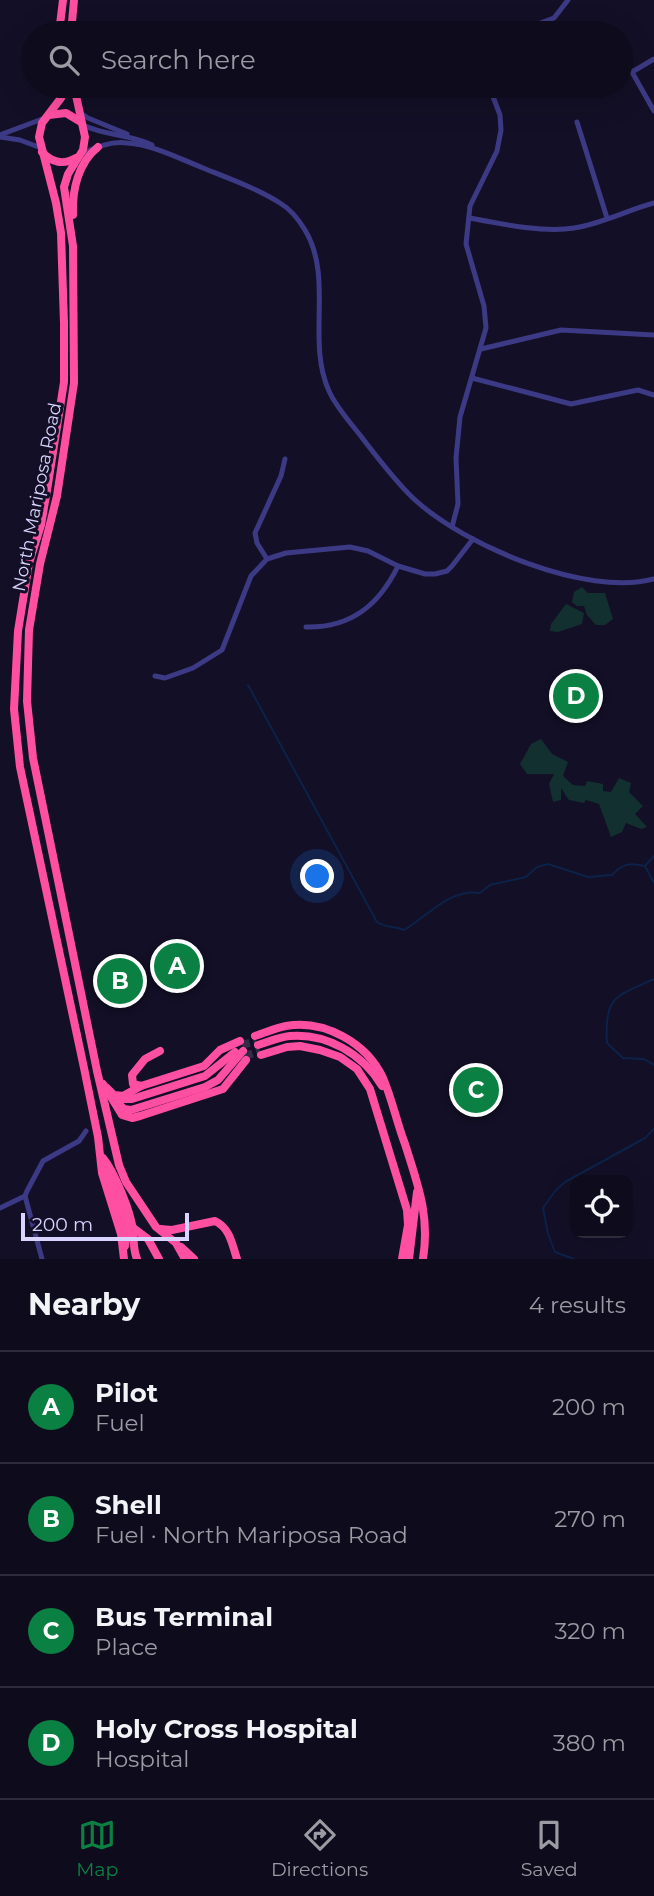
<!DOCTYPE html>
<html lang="en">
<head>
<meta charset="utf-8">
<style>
	body { margin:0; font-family:Montserrat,sans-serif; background:#171425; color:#f1f3f6 }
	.controls { position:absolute; right:21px; bottom:21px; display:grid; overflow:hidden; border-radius:14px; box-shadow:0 7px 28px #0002 }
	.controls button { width:63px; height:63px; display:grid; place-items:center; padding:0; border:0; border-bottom:2px solid #2e2b3b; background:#0e0b1c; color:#f1f3f6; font:35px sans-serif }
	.scale { position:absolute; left:21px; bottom:18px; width:168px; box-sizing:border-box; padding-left:7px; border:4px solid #d9d4ff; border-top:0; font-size:19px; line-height:24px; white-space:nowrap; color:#d9d4ff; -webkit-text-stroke:5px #130f26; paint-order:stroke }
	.you { position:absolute; left:318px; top:877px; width:24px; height:24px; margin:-18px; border:5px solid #fff; border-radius:50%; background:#1a73e8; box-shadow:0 0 0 10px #1a73e833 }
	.badge { display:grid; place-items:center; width:46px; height:46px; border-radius:50%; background:#0b8043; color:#fff; font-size:23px; font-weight:700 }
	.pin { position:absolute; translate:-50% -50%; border:4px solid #fff; box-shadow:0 2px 7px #0006 }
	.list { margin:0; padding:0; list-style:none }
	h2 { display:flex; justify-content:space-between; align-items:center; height:91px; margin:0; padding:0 28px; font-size:30px }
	h2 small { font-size:23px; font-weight:400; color:#9b9ba3 }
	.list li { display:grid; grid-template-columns:46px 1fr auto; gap:21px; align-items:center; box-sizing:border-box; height:112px; padding:0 28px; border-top:2px solid #2e2b3b }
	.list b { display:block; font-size:26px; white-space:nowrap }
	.list p { margin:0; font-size:23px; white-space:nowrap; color:#9b9ba3 }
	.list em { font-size:23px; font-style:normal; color:#9b9ba3 }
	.icon { flex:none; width:38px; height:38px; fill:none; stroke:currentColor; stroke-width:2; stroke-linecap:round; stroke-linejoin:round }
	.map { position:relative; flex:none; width:654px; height:1259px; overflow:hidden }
	.search { position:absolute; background:#0e0b1c; box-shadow:0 7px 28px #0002; left:21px; right:21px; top:21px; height:77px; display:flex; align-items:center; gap:18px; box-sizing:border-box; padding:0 24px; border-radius:38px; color:#9b9ba3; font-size:26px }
	.sheet { height:539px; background:#0e0b1c }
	nav { display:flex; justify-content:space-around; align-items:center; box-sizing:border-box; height:98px; border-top:2px solid #2e2b3b; background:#0e0b1c; font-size:19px; color:#9b9ba3 }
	nav a { display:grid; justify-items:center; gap:4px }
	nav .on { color:#0b8043 }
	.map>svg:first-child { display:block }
	.green { fill:#12302f }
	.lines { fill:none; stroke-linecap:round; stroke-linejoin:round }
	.stream { stroke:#0c2248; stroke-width:2 }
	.highway-tunnel { stroke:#312d47; stroke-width:8; stroke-dasharray:8 4; stroke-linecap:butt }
	.minor { stroke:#3d3a85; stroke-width:5 }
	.highway { stroke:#ff4fa3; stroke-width:8 }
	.labels { text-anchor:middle; stroke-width:6; stroke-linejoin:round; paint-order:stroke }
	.street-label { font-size:18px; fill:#d9d4ff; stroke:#130f26 }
</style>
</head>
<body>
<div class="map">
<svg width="654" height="1259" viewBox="0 0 654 1259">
	<rect width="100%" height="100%" fill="#130f26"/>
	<g class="green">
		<path d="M582 587 588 593H605L613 619 605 625H596L587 615 584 606H577L572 602 574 592Z"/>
		<path d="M566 604 584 613 582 624 558 632 550 631 551 624Z"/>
		<path d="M541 739 552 754 568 762 563 776 573 785 585 786 587 781 603 784V791L611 792 619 778 631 783 629 792 643 806 635 814 647 827 641 829 626 823 622 832 611 837 599 804 586 800 584 803 569 800 561 788V800L553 802 549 784 554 774H527L520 764 531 744Z"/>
	</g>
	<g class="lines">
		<g class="stream">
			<path d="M248 685 377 922C386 928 394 926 404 930 428 916 450 888 480 893L490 885 526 877 537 867 548 864 588 877 612 875C622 864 630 862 645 866"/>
			<path d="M654 856 645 866 654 883"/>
			<path d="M654 979C616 997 604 995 607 1043L623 1058 644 1059 654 1065"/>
			<path d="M574 1259 555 1252 548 1234 543 1208 555 1191 565 1182 645 1138 654 1129"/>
		</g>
		<g class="highway-tunnel">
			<path d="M242 1045 256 1041"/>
			<path d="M245 1056 260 1051"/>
		</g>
		<g class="minor">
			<path d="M513 33 554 18 568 0"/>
			<path d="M621 63 632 72 654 111"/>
			<path d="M632 72 654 59"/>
			<path d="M79 112 88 118 127 134"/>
			<path d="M577 122 607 218"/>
			<path d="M83 125C105 136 130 134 152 145"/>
			<path d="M0 135 45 118"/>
			<path d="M0 137 20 140 41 148"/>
			<path d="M81 154C97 147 111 141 127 143 154 145 178 158 203 168 228 178 256 188 280 203 290 209 299 220 305 230 334 278 306 341 329 391 336 407 349 421 360 435 377 457 394 480 414 499 465 546 586 597 654 579"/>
			<path d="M470 218C501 224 544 233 574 228 601 224 628 210 654 203"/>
			<path d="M481 349 561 330 654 335"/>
			<path d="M472 378 571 404 638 390 654 395"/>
			<path d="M452 527 458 504 456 458 460 417 486 328 484 306 466 244 470 206 497 151 501 130 500 115 489 86"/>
			<path d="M267 559 257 543 255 533 281 476 285 459"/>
			<path d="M306 627C351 628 379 605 398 566"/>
			<path d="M155 676 165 678 193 668 222 650 251 576 267 559 286 553 350 547 368 551 398 566 425 574H435L447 571 452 566 473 539"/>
			<path d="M0 1208 25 1196"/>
			<path d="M42 1259 25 1196 27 1191 43 1161 79 1141 86 1131"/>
		</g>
		<g class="highway">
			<path d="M59 33 63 0"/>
			<path d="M71 33 74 0"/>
			<path d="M64 86 61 98 42 123 39 137 56 203 61 233 64 323V382L48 484 41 525 29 563 18 631 14 709 20 767 84 1068 98 1137 102 1173 121 1234 124 1259"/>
			<path d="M74 86 85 137 83 150 68 174 64 187 73 246 74 383 57 496 40 564 29 630 27 701 33 758 97 1071 119 1165 126 1182 156 1227 176 1243 185 1259"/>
			<path d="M49 115 66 113 81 122"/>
			<path d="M42 152C52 163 64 165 76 158"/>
			<path d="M73 215C72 190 78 163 98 147"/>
			<path d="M255 1036C265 1033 275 1028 286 1026 324 1019 367 1043 383 1078 392 1099 397 1123 405 1144 418 1185 430 1216 423 1259"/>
			<path d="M258 1045C268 1042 279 1037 290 1036 327 1033 363 1054 382 1086"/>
			<path d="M261 1055 287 1047 300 1046 320 1050 340 1057 357 1069 370 1089 407 1210 408 1225 402 1259"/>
			<path d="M103 1084 122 1115 132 1118 140 1116 223 1089 246 1060"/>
			<path d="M141 1086 133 1084 132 1075 145 1059 160 1051"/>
			<path d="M107 1088 114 1095 123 1096 141 1086 204 1066 220 1050 240 1041"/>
			<path d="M118 1099H132L205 1076 235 1052"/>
			<path d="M118 1103 124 1109 131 1110 205 1087 218 1080 243 1051"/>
			<path d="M103 1158C115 1173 131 1212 133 1231 134 1242 133 1249 137 1259"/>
			<path d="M105 1164 127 1231 125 1246"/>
			<path d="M132 1227 148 1239 159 1259"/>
			<path d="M160 1229 172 1230 215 1221C230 1228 232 1244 237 1259"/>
			<path d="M181 1247 194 1259"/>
			<path d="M409 1259 417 1192"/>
		</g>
	</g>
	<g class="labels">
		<g class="street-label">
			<text transform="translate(37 497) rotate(-79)" y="6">North Mariposa Road</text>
		</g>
	</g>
</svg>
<div class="controls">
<button><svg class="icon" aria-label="locate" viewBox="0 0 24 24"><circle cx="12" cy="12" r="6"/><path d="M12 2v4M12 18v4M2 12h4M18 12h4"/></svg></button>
</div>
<div class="scale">200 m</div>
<div class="you"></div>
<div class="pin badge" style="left:177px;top:966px">A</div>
<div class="pin badge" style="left:120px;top:981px">B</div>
<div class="pin badge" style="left:476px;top:1090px">C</div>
<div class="pin badge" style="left:576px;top:696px">D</div>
<div class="search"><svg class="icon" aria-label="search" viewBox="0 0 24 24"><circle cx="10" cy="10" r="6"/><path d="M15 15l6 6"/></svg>Search here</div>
</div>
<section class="sheet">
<h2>Nearby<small>4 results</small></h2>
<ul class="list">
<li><span class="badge">A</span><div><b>Pilot</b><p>Fuel</p></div><em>200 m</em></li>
<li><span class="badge">B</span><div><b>Shell</b><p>Fuel · North Mariposa Road</p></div><em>270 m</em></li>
<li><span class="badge">C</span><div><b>Bus Terminal</b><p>Place</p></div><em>320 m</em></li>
<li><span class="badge">D</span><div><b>Holy Cross Hospital</b><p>Hospital</p></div><em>380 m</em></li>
</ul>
</section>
<nav>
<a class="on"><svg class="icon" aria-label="map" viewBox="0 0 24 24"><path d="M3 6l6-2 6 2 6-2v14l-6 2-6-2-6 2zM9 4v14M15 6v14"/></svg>Map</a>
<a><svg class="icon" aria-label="directions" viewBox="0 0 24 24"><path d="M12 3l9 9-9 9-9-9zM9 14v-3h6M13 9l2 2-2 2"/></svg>Directions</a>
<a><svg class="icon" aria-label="saved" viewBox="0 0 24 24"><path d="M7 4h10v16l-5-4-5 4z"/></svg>Saved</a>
</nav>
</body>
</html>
